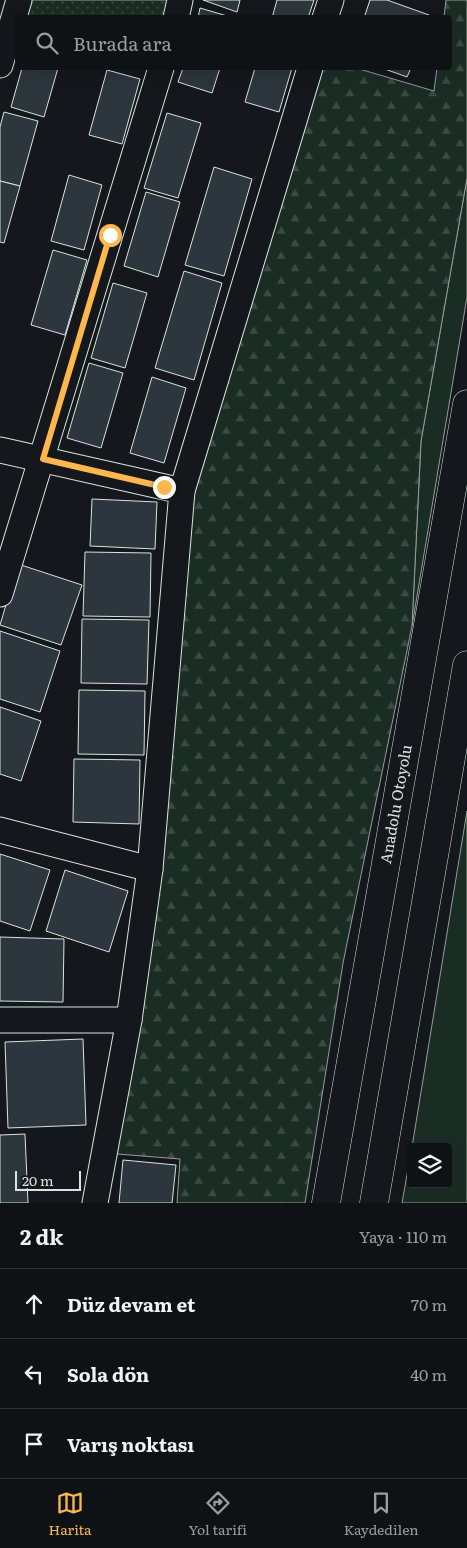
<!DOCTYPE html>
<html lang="tr">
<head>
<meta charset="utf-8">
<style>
	body { margin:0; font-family:Literata,serif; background:#181b1e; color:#f1f3f6 }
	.controls { position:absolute; right:15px; bottom:15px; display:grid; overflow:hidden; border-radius:5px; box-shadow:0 5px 20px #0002 }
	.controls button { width:45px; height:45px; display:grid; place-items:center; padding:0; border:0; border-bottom:1px solid #2f3234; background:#0f1215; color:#f1f3f6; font:25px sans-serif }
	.scale { position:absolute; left:15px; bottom:12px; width:66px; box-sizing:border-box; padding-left:5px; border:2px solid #d8e6dc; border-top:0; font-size:14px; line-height:18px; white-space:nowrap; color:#d8e6dc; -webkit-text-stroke:4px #14181c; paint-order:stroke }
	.stop { position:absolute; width:15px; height:15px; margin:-11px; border:4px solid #ffb74d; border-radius:50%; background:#fff }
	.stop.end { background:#ffb74d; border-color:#fff; box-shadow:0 1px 5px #0008 }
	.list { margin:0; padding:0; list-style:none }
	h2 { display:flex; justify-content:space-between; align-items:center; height:65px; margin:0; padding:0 20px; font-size:21px }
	h2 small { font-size:16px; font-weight:400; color:#9b9ea0 }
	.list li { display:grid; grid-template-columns:32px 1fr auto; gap:15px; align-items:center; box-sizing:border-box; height:70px; padding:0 20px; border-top:1px solid #2f3234 }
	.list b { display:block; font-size:19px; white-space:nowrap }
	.list em { font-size:16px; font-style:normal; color:#9b9ea0 }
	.icon { flex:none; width:28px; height:28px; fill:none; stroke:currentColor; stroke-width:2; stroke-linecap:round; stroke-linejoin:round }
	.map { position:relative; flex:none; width:467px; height:1203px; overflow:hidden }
	.search { position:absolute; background:#0f1215; box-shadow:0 5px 20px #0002; left:15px; right:15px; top:15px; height:55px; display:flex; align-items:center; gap:12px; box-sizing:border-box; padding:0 18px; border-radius:5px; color:#9b9ea0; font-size:19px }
	.sheet { height:275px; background:#0f1215 }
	nav { display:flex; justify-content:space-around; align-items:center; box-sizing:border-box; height:70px; border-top:1px solid #2f3234; background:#0f1215; font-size:14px; color:#9b9ea0 }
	nav a { display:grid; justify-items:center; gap:2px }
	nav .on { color:#ffb74d }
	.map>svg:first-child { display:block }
	.green { fill:#1a2d24; stroke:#939e99 }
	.forest { fill:url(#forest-firs); stroke:#939e99 }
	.park { fill:url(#park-dots); stroke:#939e99 }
	.building { fill:#2c363c; stroke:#d8e6dc }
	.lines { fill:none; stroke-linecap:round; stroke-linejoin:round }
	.minor-casing { stroke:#d8e6dc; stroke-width:27 }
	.highway-casing { stroke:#d8e6dc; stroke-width:29 }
	.minor { stroke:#14181c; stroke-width:25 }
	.highway { stroke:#14181c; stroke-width:28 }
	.route { stroke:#ffb74d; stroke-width:6 }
	.labels { text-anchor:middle; stroke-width:4; stroke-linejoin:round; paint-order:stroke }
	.street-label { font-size:15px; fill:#d8e6dc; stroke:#14181c }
</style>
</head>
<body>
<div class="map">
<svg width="467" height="1203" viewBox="0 0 467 1203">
	<defs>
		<pattern id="forest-firs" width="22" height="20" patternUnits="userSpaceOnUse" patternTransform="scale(1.25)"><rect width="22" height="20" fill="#1a2d24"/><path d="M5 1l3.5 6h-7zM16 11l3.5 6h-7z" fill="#3b4b43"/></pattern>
		<pattern id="park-dots" width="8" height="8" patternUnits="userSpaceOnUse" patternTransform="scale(1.25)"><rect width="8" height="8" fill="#1a2d24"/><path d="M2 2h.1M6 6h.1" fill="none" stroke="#3b4b43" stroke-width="1.8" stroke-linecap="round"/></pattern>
	</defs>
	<rect width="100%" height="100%" fill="#14181c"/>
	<g class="green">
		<path d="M467 178V297L412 626 421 441Z"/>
		<path d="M467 811V1203H402L411 1152V1184H448V1147H412Z"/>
	</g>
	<path class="forest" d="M446 0H467V178L421 441 412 626 343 963 305 1203H177L180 1159 105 1153 182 491 310 68H356L434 91 437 68H450V18L444 17Z"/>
	<path class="park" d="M19 0H180L176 17 28 18 15 15Z"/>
	<g class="building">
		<path d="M203 0H240L237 12Z"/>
		<path d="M277 0H314L308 18H272Z"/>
		<path d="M370 0H387L429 15 428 18H364Z"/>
		<path d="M200 8 234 18H198Z"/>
		<path d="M22 68H58L44 117 11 107Z"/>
		<path d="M183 68H220L212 93 178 82Z"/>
		<path d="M255 68H292L279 112 245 102Z"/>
		<path d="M382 68H411L407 77Z"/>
		<path d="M107 70 140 79 122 144 89 135Z"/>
		<path d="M4 112 38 121 20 186 0 181V127Z"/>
		<path d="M167 113 201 123 178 198 144 188Z"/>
		<path d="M214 167 252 179 224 276 185 265Z"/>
		<path d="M69 175 102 185 84 250 51 241Z"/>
		<path d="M0 181 20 186 4 243 0 242Z"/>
		<path d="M146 192 180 202 158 277 124 266Z"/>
		<path d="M53 250 87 260 65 335 31 325Z"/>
		<path d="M184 271 222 283 194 380 155 368Z"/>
		<path d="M113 283 147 293 125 368 91 358Z"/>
		<path d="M89 363 123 373 101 448 67 438Z"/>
		<path d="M152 377 186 388 164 463 130 453Z"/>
		<path d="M92 499 157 502 155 549 90 546Z"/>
		<path d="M85 552 151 553 150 617 83 616Z"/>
		<path d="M18 564 82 585 61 645 0 625Z"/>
		<path d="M82 619 149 620 147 684 81 683Z"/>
		<path d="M0 631 60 651 40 712 0 699Z"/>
		<path d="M79 690 145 691 144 755 78 754Z"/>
		<path d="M0 707 41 721 21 781 0 774Z"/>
		<path d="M74 759 140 760 139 824 73 822Z"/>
		<path d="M0 854 50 870 30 931 0 921Z"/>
		<path d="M65 870 128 891 109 952 46 931Z"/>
		<path d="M0 937 64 939 63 1002 0 1001Z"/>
		<path d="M83 1039 86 1125 8 1128 5 1042Z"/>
		<path d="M25 1134 28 1203H0V1135Z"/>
		<path d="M123 1160 176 1165 172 1203H119Z"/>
	</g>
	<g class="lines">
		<defs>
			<g id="minor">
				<path d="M176 18 180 0"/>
				<path d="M325 18 331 0"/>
				<path d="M0 65 19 0"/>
				<path d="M0 450 182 491"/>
				<path d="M0 594 161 68"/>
				<path d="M0 830 150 869 129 1020 95 1203"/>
				<path d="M150 869 182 491 310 68"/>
				<path d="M0 1020H129"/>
			</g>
			<g id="highway">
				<path id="s1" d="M326 1203 467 404"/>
				<path d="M374 1203 467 665"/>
			</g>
		</defs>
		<use href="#minor" class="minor-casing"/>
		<use href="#highway" class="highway-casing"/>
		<use href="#minor" class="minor"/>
		<use href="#highway" class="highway"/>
	</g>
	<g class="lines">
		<path class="route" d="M110 235 43 459 164 487"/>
	</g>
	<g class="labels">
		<g class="street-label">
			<text dy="5" stroke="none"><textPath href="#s1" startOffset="405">Anadolu Otoyolu</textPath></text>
		</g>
	</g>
</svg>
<div class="controls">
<button><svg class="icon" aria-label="layers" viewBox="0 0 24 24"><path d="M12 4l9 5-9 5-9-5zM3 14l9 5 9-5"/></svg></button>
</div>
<div class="scale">20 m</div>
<div class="stop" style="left:110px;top:235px"></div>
<div class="stop end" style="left:164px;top:487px"></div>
<div class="search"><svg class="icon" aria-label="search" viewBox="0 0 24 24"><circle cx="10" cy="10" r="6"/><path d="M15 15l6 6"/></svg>Burada ara</div>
</div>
<section class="sheet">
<h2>2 dk<small>Yaya · 110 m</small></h2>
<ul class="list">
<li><svg class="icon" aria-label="ahead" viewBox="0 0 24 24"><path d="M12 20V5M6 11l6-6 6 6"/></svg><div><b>Düz devam et</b></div><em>70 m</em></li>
<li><svg class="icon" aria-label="left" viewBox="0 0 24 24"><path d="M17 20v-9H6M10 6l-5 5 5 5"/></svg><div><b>Sola dön</b></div><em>40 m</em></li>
<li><svg class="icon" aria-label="arrive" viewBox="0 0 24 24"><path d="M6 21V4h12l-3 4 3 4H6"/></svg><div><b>Varış noktası</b></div></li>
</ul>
</section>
<nav>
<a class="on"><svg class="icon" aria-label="map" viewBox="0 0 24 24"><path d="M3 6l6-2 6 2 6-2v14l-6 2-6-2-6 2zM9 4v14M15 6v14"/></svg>Harita</a>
<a><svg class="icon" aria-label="directions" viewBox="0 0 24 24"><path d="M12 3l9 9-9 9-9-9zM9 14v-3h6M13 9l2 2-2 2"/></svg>Yol tarifi</a>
<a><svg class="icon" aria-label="saved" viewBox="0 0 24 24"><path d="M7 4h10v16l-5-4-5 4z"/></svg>Kaydedilen</a>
</nav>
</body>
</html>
